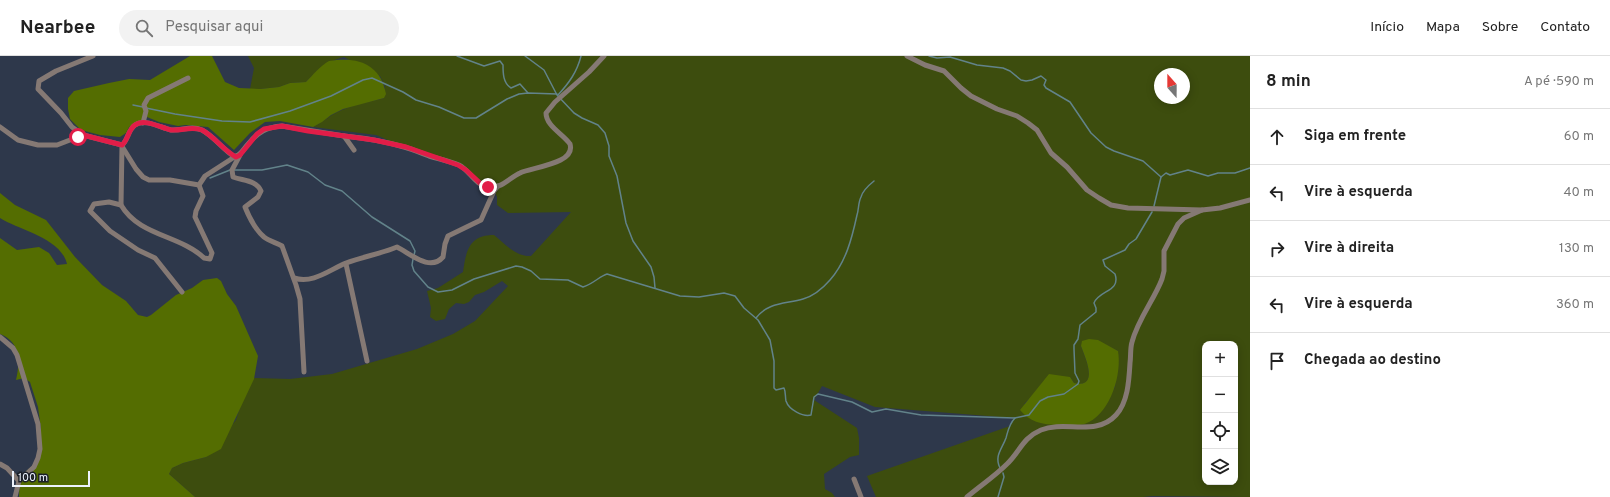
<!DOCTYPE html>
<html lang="pt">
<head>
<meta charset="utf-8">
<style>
	body { margin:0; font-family:Overpass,sans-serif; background:#f2f2f2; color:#222 }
	.controls { position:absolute; right:12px; bottom:12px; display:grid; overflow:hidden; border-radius:8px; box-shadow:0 2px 10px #0003 }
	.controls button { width:36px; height:36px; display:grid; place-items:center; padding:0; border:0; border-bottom:1px solid #e0e0e0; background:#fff; color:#222; font:20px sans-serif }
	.compass { position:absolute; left:1154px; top:12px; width:36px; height:36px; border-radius:50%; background:#fff; box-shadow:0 2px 10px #0003; rotate:339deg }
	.scale { position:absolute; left:12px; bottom:10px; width:78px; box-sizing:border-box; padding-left:4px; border:2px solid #edf3fd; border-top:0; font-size:11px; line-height:14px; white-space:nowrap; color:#edf3fd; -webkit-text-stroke:3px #1b1f28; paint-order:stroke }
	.stop { position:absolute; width:12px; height:12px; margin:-9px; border:3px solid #e11d48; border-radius:50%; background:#fff }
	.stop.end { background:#e11d48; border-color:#fff; box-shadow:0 1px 4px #0008 }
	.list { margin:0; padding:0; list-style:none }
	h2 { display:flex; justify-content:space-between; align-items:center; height:52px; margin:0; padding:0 16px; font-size:17px }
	h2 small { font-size:13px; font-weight:400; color:#767676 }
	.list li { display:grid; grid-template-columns:26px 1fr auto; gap:12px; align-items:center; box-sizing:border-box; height:56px; padding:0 16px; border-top:1px solid #e0e0e0 }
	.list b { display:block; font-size:15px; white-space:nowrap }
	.list em { font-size:13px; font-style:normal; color:#767676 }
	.icon { flex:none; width:22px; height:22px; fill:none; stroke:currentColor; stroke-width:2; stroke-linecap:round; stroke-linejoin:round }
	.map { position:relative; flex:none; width:1250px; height:441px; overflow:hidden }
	header { display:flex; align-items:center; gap:24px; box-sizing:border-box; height:56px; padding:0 20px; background:#fff; border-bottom:1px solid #e0e0e0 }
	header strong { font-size:19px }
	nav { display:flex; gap:22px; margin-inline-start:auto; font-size:14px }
	.search { width:280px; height:36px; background:#f2f2f2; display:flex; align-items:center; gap:10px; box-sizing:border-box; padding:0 14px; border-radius:22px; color:#767676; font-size:15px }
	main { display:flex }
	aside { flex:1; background:#fff }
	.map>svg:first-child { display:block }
	.green { fill:#3d4d0e; fill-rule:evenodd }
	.forest { fill:#546d01 }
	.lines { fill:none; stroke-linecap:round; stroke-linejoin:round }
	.stream { stroke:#62838a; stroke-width:1.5 }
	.minor { stroke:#857974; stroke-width:5 }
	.route { stroke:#e11d48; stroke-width:5 }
</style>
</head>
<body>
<header>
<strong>Nearbee</strong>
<div class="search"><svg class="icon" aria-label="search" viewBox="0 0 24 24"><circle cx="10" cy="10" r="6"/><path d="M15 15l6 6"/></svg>Pesquisar aqui</div>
<nav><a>Início</a><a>Mapa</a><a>Sobre</a><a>Contato</a></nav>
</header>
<main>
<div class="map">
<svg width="1250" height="441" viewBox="0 0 1250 441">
	<rect width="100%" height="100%" fill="#2e384b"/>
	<path class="green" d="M248 0H1250V441L1152 440 1143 441H876L867 420 1010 370 1013 362 875 351 822 330 814 344 857 372 859 382V399L850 401 824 418 825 433 832 437 835 441H195L169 418 172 412 183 407 206 401 236 364 241 348 254 322 290 323 332 318 417 293 453 278 475 265 508 230 502 225 484 236 475 239 469 246 464 248 456 247 449 253 445 263 436 265 430 261 431 252 427 235 438 232 463 216C466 195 469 179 494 179 505 188 516 201 531 200L571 156 508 157 497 149V141L495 136 466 113 404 91 376 79 313 71C323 66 331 58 342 54 355 48 370 46 384 42L385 30 380 20 344 1C325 6 319 13 306 26L290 27 279 31 260 33H250L254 12ZM1160 18H1184V42H1160ZM1104 288 1118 295 1115 331 1103 353 1024 348 1034 338 1070 321 1074 327C1100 333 1085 301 1081 290ZM1205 288H1235V426H1205Z"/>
	<g class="forest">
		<path d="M190 0H212L225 26 239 32 260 33 279 31 290 27 306 26C313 19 320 10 329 5 359 0 381 9 386 38L384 42 343 53 331 59 322 66 313 71 280 65 265 66 250 77 234 94 208 71 185 69 178 70 159 66 147 61 129 71 126 77 120 81 100 79 81 74 70 63 68 53V42L74 35 109 27 129 23 150 24Z"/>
		<path d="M0 137 15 149 46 164 75 201 102 229 126 245 138 259 147 261 151 259 176 239 192 232 203 224 217 222 221 225 227 238 236 250 258 300 254 323 221 393 206 401 183 407 172 412 169 418 195 441H19C20 422 20 418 37 407L41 373 38 351 30 326 24 322 16 324C20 306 21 286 0 278V182L17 194 39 191 49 197 57 209 67 208C61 182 19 174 0 162Z"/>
		<path d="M1089 283 1098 284 1118 295C1122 318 1111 355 1089 366 1080 371 1066 369 1056 369 1041 368 1030 366 1020 354L1049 318 1070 321 1074 327C1100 333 1085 301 1081 290L1082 285Z"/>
	</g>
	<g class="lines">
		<g class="stream">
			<path d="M457 0 484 10 500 5 503 9C503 17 503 27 511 32L520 28 528 37"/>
			<path d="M525 0 544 14 557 39 574 57 582 62 598 69 605 77 609 90V100L617 120 626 167 633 185 651 211 654 221 655 232"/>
			<path d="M929 0 937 2 950 1 977 9 1003 12 1010 15 1021 24 1026 25 1032 24 1041 20 1046 24 1044 29 1046 32 1070 46 1091 77 1106 91 1114 95 1143 105 1161 121"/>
			<path d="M558 39C569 27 577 16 581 0"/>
			<path d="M133 49 143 51"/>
			<path d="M146 52 175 58 222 65 250 66 290 55 331 40 363 24 372 22 403 36 416 44 439 51 464 62H476L507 43 519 38 528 37 557 38"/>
			<path d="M234 114H262L287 109 308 116 325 129 342 135 372 161 410 185 415 195 414 199"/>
			<path d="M210 122 230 114"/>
			<path d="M1154 150 1161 121 1166 117 1170 119 1188 114 1208 120 1218 117H1235L1250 112"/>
			<path d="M413 203 412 209 414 215 428 231 438 236 452 234 474 223 516 210 522 211 531 215 540 223 568 224 583 231C593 228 600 220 607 218L680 240 699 241 724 237 735 240 744 252 758 264 770 284 774 305V332L776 334 784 332C786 336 785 341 786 345 789 354 803 361 811 359L814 341 818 338 852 346 872 356 886 353 921 359 1015 362 1029 359 1040 345 1048 341 1064 338 1078 328 1079 325 1075 317 1074 293V289L1078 283 1080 269 1096 256V252L1094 247C1099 234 1121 236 1115 218L1105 210 1103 204 1125 194 1129 188 1136 183 1152 156"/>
			<path d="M756 262C768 246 786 248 803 243 814 240 823 232 830 224 846 206 852 182 857 159 859 153 858 147 861 141 863 134 869 129 874 125"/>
			<path d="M1000 412C994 400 1002 393 1006 382 1008 375 1009 368 1015 362"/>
			<path d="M998 441 1004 421 1003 417"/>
		</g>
		<g class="minor">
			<path d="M907 0 925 9 944 15 961 32 971 40 997 53 1017 60 1028 67 1037 74 1051 97 1067 111 1087 134 1099 142 1111 149 1128 152 1202 154 1220 152 1250 144"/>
			<path d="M143 67 146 55 144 49 148 42 188 22"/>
			<path d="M0 71 18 84 38 89H57L83 79 122 89C128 84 128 74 135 69 145 62 161 72 171 74 182 75 191 69 202 74 215 81 223 94 235 101 242 98 244 92 249 87 258 76 267 71 282 70L344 80"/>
			<path d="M83 79 72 71 61 57 38 33 39 25 56 15 93 0"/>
			<path d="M122 89 121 149C139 180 180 179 204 202L210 203 212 197 195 161 196 155 203 140 199 129"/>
			<path d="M123 92 136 113 143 121 149 124H170L199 129 205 120 236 100"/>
			<path d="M354 94 344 80C364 82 384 85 404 91 412 93 421 97 429 100 439 103 449 105 459 109 469 114 476 129 487 131 500 134 509 122 520 117 532 111 576 108 570 88 563 78 546 70 546 57L555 46 589 16 604 0"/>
			<path d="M240 99 232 114 233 121C244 125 256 124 261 135L258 141 245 151C249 161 256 174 264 181 269 185 277 187 282 190L296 229 300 243 304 316"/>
			<path d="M121 149 109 146 94 148 90 155 110 175 138 194 155 202 182 236"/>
			<path d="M346 208 367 305"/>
			<path d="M294 222C313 228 329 214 346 207 362 201 380 198 397 191 411 198 430 216 443 201L445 188 448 180 481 164 494 135 498 130"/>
			<path d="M0 281 13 292 17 299 38 368 40 393 38 402 34 411 19 425 15 441"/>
			<path d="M0 408 7 412 19 425"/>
			<path d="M854 423 861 441"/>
			<path d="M967 441C980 430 995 420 1007 408 1020 396 1022 382 1041 374 1065 364 1096 381 1116 359 1128 346 1129 324 1130 307 1131 300 1130 293 1132 286 1138 263 1154 244 1162 223L1164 215V195L1178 168 1184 162 1202 154"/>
		</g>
	</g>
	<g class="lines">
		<path class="route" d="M78 81 83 79 122 89C128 84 128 74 135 69 145 62 161 72 171 74 182 75 191 70 202 74 215 81 223 94 236 101L240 99 257 78 264 73 282 70 308 75 374 84 406 91 458 109 466 114 481 128 488 131"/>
	</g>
</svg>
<div class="controls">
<button>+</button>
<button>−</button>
<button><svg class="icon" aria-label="locate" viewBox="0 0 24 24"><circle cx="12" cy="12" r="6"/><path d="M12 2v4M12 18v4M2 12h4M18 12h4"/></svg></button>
<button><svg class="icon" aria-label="layers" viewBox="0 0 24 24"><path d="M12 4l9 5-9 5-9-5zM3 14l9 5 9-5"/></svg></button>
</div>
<svg class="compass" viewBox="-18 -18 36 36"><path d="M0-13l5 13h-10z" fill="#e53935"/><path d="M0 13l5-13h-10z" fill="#767676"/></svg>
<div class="scale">100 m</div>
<div class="stop" style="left:78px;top:81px"></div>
<div class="stop end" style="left:488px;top:131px"></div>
</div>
<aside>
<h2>8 min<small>A pé · 590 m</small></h2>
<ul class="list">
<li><svg class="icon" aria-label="ahead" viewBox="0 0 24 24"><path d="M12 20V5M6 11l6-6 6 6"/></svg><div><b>Siga em frente</b></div><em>60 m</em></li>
<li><svg class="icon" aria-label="left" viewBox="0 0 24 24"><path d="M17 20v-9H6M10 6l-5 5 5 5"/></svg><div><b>Vire à esquerda</b></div><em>40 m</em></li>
<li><svg class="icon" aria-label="right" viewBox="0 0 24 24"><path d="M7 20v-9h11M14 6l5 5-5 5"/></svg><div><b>Vire à direita</b></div><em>130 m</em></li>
<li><svg class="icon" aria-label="left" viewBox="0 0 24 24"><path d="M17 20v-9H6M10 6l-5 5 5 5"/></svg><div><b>Vire à esquerda</b></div><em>360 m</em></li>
<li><svg class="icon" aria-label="arrive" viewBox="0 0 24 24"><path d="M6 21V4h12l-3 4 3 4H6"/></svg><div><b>Chegada ao destino</b></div></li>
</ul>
</aside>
</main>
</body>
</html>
